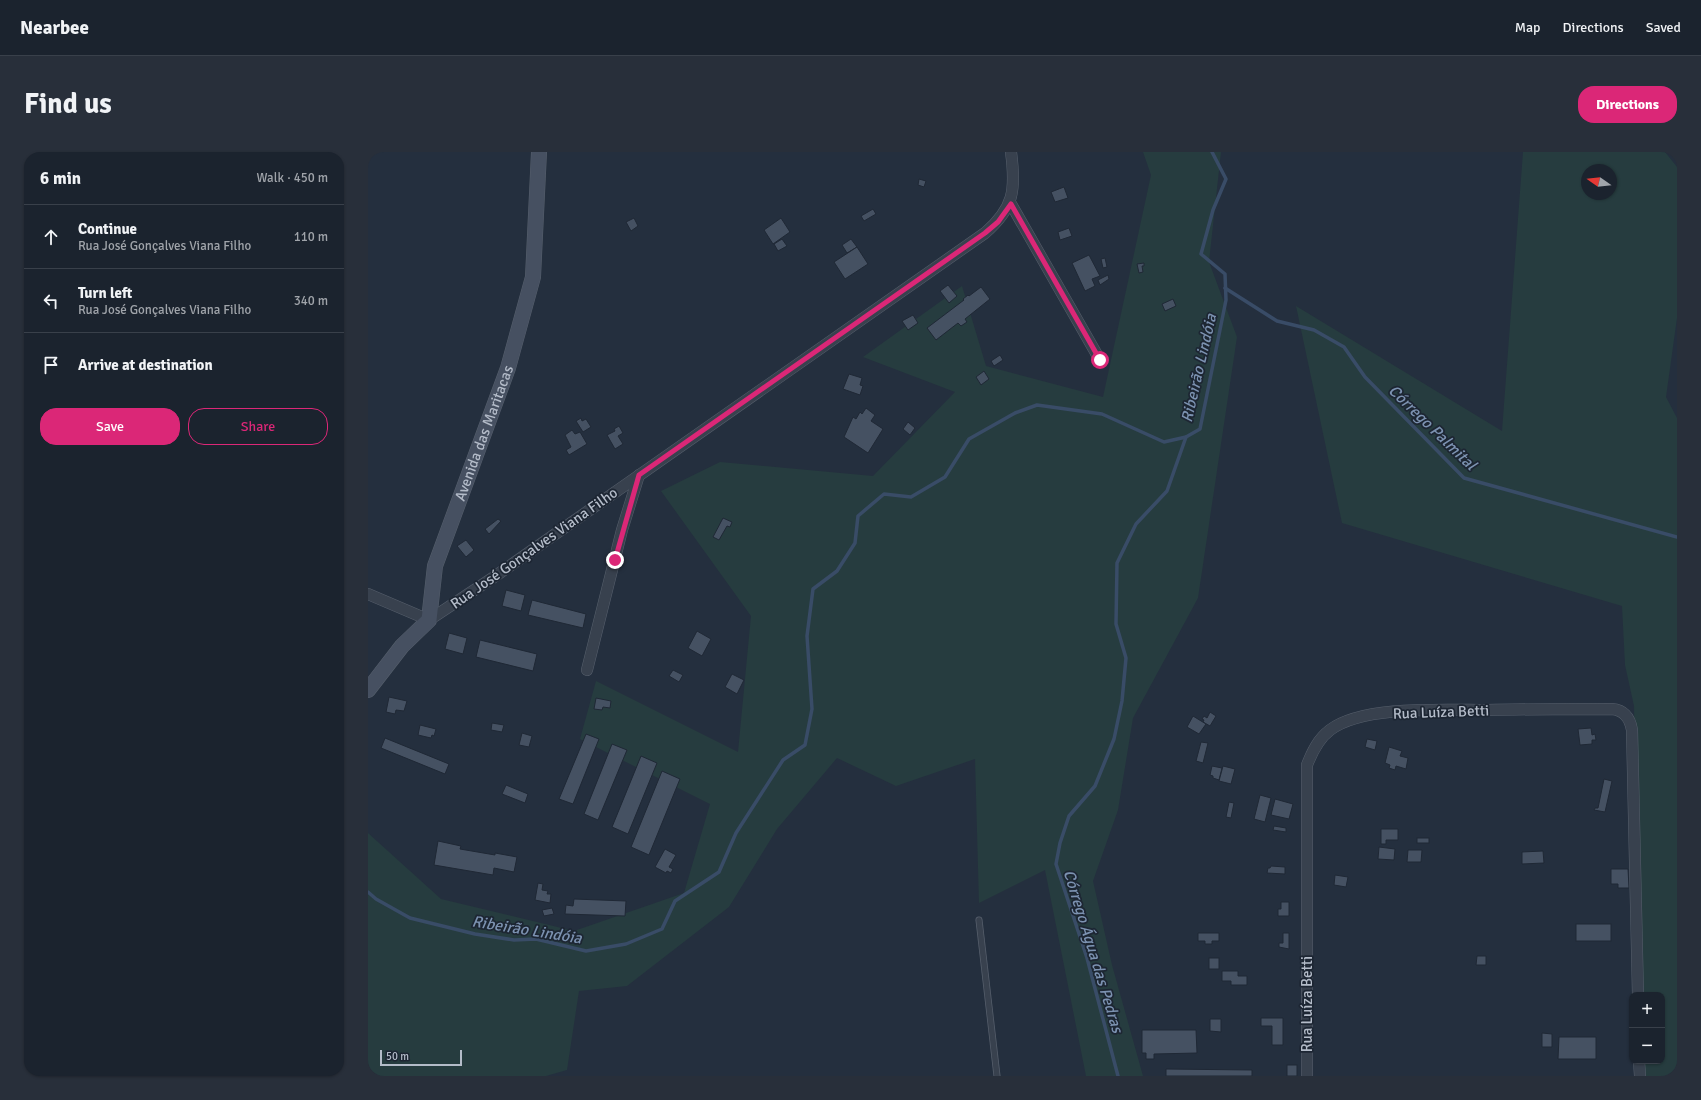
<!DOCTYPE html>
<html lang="en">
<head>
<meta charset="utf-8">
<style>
	body { margin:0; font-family:Signika,sans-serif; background:#282f3a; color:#f1f3f6 }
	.controls { position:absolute; right:12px; bottom:12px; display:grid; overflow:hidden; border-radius:8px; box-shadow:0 1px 3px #0004 }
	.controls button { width:36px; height:36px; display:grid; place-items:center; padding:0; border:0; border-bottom:1px solid #39404a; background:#1b232e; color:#f1f3f6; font:20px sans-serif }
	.compass { position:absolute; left:1213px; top:12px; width:36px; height:36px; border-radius:50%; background:#1b232e; box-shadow:0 1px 3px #0004; rotate:284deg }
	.scale { position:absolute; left:12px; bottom:10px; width:82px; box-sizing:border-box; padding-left:4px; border:2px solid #b4bcc9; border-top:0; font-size:11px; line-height:14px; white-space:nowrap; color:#b4bcc9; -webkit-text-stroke:3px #1d2633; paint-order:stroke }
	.stop { position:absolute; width:12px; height:12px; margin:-9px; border:3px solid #db2777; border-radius:50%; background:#fff }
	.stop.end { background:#db2777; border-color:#fff; box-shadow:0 1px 4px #0008 }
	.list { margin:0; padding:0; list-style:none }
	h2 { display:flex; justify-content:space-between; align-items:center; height:52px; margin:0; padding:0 16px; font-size:17px }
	h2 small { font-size:13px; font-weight:400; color:#a0a4aa }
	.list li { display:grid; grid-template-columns:26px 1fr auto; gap:12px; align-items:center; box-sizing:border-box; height:64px; padding:0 16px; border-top:1px solid #39404a }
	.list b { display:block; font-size:15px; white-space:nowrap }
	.list p { margin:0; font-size:13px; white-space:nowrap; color:#a0a4aa }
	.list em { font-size:13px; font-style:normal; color:#a0a4aa }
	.actions { display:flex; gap:8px; padding:12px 16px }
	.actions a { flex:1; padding:9px 0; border:1px solid #db2777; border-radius:16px; text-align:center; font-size:14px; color:#db2777 }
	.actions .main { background:#db2777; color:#fff }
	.icon { flex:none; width:22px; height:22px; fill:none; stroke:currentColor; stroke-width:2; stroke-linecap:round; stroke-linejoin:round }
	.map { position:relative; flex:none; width:1309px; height:924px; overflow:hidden; border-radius:16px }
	header { display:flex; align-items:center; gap:24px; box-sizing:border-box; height:56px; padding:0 20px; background:#1b232e; border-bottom:1px solid #39404a }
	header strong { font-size:19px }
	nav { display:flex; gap:22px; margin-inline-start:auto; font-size:14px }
	.intro { display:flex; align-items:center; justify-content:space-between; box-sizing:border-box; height:96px; padding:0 24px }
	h1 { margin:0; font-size:28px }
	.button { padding:10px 18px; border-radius:16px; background:#db2777; color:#fff; font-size:14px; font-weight:700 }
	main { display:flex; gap:24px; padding:0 24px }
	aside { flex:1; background:#1b232e; border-radius:16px; box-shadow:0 1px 3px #0004 }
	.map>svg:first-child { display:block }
	.green { fill:#263c3f; fill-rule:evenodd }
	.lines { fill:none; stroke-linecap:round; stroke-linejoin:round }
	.stream { stroke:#394c67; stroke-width:3.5 }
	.building { fill:#455162; stroke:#1f2835 }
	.lane-casing { stroke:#565f6c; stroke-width:7 }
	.street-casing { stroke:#565f6c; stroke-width:12 }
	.secondary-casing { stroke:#565f6c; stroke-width:16 }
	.lane { stroke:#38414e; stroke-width:5.5 }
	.street { stroke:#38414e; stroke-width:11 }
	.secondary { stroke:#465061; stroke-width:15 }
	.route { stroke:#db2777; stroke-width:5 }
	.labels { text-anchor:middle; stroke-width:3.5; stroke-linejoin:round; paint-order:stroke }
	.street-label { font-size:15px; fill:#b4bcc9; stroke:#1d2633 }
	.water-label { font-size:16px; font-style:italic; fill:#7c92b1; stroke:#1d2633 }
</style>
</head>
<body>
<header>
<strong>Nearbee</strong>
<nav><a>Map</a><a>Directions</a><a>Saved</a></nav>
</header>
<div class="intro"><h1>Find us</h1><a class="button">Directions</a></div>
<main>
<aside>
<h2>6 min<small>Walk · 450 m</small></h2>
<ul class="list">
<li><svg class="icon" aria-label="ahead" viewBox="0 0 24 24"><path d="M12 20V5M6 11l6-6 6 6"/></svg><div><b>Continue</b><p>Rua José Gonçalves Viana Filho</p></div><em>110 m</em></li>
<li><svg class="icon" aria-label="left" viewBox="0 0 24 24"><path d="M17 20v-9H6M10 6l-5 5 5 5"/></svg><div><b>Turn left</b><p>Rua José Gonçalves Viana Filho</p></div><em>340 m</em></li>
<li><svg class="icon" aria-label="arrive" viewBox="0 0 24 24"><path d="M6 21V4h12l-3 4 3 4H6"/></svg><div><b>Arrive at destination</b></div></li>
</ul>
<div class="actions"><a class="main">Save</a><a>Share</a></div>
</aside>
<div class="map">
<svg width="1309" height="924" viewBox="0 0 1309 924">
	<rect width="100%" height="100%" fill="#242f3e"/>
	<g class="green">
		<path d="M775 0H853L841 110 869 185 830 446 765 566 750 658 725 729 744 813 775 924H718L677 718 611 751 607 607 528 634 469 606 409 677 361 755 259 834 211 839 199 918 178 924H0V681L73 747 206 779 316 741 342 652 212 587 228 529 370 600 383 464 293 339 352 310 505 324 587 240 495 205 594 134 618 214 735 245 783 23Z"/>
		<path d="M1155 0H1297L1309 15V166L1298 245 1309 266V924H1273V909H1294V843H1271L1266 554 1257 513 1254 454 974 371 928 154 1134 279ZM1219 18H1243V42H1219Z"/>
	</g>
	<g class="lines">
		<g class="stream">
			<path d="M857 136 909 169 946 178 976 195 997 225 1096 326 1309 385"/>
			<path d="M0 740 8 747 42 766 107 782 146 788 168 787 218 799 258 792 294 777 307 749 351 720 368 681 415 608 437 593 444 557 439 484 445 437 469 419 487 391 490 364 516 342 543 345 577 325 601 287 647 261 669 253 734 262 796 290 818 285 832 277 858 148 857 122 833 102 845 58 858 27 844 0"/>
			<path d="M750 924 719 806 688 712 692 691 701 664 727 634 746 587 754 549 758 506 748 472 749 411 768 372 799 339 818 285"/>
		</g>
	</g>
	<g class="building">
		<path d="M551 27 558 29 556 35 550 33Z"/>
		<path d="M696 35 700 46 687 50 683 40Z"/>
		<path d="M505 57 508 62 496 69 493 64Z"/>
		<path d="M266 66 270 74 263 79 258 70Z"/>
		<path d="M413 66 422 80 405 92 396 78Z"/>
		<path d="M701 76 704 84 692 88 690 80Z"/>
		<path d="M414 87 419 94 410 99 406 92Z"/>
		<path d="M483 87 489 95 479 101 474 93Z"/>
		<path d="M489 95 500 112 477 127 466 110Z"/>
		<path d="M721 103 732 124 724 127 727 134 717 139 704 111Z"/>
		<path d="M737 106 739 115 735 116 733 107Z"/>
		<path d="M776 111V114H774L775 120 771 121 769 112Z"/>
		<path d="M740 123 741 127 732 133 730 128Z"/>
		<path d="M580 133 589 144 581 151 572 139Z"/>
		<path d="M613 135 622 147 597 167 599 170 593 174 590 171 568 188 559 176 596 148 595 147 600 143 601 144Z"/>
		<path d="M805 147 808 154 797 159 794 152Z"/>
		<path d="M545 163 550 171 540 178 534 169Z"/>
		<path d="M632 203 635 208 626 214 623 209Z"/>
		<path d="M616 219 621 227 613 233 608 225Z"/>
		<path d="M481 222 494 226 492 233 495 234 492 243 475 237Z"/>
		<path d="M498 256 507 263 503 269 515 277 500 301 476 285 485 265 488 267 492 260 494 262Z"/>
		<path d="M213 266 214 269 218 267 223 275 215 280 208 269Z"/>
		<path d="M540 270 547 276 542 283 535 277Z"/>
		<path d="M251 274 255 281 250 284 255 292 247 297 239 283 247 279 246 277Z"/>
		<path d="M204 278 207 282 212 280 219 292 201 303 198 298 203 295 197 283Z"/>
		<path d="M355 366 364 370 362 375 359 374 351 388 345 385Z"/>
		<path d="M130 367 133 369 121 382 117 377Z"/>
		<path d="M98 388 106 398 98 405 89 394Z"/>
		<path d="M138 438 157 443 153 459 134 454Z"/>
		<path d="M164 448 218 462 215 476 160 463Z"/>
		<path d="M329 479 343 487 334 504 320 496Z"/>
		<path d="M81 481 99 486 95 502 77 497Z"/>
		<path d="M112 488 169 502 165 519 108 505Z"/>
		<path d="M305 518 315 523 311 530 301 524Z"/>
		<path d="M364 522 376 528 369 542 357 535Z"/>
		<path d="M21 545 39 549 36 559 28 558 27 562 18 560Z"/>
		<path d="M228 546 243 549 242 556 235 555 234 558 226 557Z"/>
		<path d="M842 560 848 564 842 574 835 570 836 568 834 567 836 564 839 566Z"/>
		<path d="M825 564 838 572 831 582 819 575Z"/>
		<path d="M124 571 136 573 134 580 123 578Z"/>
		<path d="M52 573 68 577 66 584 64 583 63 586 50 583Z"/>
		<path d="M1223 576 1224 583 1227 582 1228 588H1224V592L1212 593 1210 577Z"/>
		<path d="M154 581 164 584 161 595 151 593Z"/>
		<path d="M218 582 231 587 205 652 191 647Z"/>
		<path d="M17 586 81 612 77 622 13 596Z"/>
		<path d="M999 587 1009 589 1007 598 997 595Z"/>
		<path d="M833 590 840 591 835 611 828 609Z"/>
		<path d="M244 592 259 598 230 668 216 662Z"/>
		<path d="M1021 595 1034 599 1032 604 1040 606 1038 617 1028 614 1027 618 1021 616 1022 613 1017 611Z"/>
		<path d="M273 604 289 611 260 682 244 675Z"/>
		<path d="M844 614 854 616 851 628 845 626V624L842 623Z"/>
		<path d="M855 614 867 617 863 632 851 629Z"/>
		<path d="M294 619 312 627 281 703 263 695Z"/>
		<path d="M1236 627 1244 629 1237 660 1226 658 1227 656H1230Z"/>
		<path d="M138 633 160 642 157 651 134 642Z"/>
		<path d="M892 643 903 646 897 670 886 667Z"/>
		<path d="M907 647 925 652 921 667 903 663Z"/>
		<path d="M861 650 866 651 863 666 858 665Z"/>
		<path d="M906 674 918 676V680L905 678Z"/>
		<path d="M1013 677H1030V688H1018V692H1013Z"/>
		<rect x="1049" y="686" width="12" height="5"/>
		<path d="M70 689 93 694 92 697 127 703V701L149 705 146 720 126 716 125 723 66 713Z"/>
		<path d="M1011 695 1027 697 1026 708 1010 707Z"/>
		<path d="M297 697 308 703 301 715 305 717 303 721 299 719 298 721 287 715Z"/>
		<path d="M1040 698H1054L1053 710H1039Z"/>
		<path d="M1175 699 1176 711 1154 712V700Z"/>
		<path d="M903 714 917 715V722L899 721 900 716H902Z"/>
		<path d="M1243 717H1260L1261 736H1250V732H1243Z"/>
		<path d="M967 723 980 725 978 735 966 733Z"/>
		<path d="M170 731 175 732 174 738 180 739 179 742H183L182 751 167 748Z"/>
		<path d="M206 747 258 749 257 764 197 762 198 753 205 754Z"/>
		<path d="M913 750H921V764H910V757H913Z"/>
		<path d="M184 756 186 762 176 764 174 758Z"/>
		<rect x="1208" y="772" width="35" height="17"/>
		<path d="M830 781H851V789H844V792H837V789H830Z"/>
		<path d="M915 781H921V797L911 795V791H915Z"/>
		<path d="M1109 804H1118V813H1108Z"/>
		<rect x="841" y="806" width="10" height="11"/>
		<path d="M854 819H870V824H879V833H863V829H854Z"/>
		<path d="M893 866H915V893H904V874H893Z"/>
		<path d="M842 867H853V880L842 879Z"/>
		<path d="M774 878H828L829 901 786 902V907H778V901H774Z"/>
		<path d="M1174 881 1184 882V895H1174Z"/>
		<path d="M1191 885H1228V907H1190Z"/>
		<rect x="919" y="913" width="10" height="11"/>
		<path d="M798 917 884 918V924H798Z"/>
	</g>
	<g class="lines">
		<defs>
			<path id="lane" d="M611 768 629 924"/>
			<g id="street">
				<path d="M643 52 732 208"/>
				<path d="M0 442 61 468 126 425 617 81C646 56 648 38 643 0"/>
				<path d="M219 518 254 378 271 323"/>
				<path d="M1271 909 1272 924"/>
				<path d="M939 924V613C944 600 950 587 962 578 995 553 1077 558 1119 558 1161 557 1202 557 1244 557 1256 558 1262 566 1264 578L1270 843"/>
			</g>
			<g id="secondary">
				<path id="s1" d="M0 538 34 494 61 468 67 414 140 216 165 125 171 0"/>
			</g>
		</defs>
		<use href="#lane" class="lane-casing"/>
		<use href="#street" class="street-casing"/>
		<use href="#secondary" class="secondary-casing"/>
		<use href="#lane" class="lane"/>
		<use href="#street" class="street"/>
		<use href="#secondary" class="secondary"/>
	</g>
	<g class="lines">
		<path class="route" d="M247 408 271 323 617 81 630 70 643 52 732 208"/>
	</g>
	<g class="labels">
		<g class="street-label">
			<text dy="5" stroke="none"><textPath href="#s1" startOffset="289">Avenida das Maritacas</textPath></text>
			<text transform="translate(166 396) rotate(-35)" y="5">Rua José Gonçalves Viana Filho</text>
			<text transform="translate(1073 560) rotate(-2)" y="5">Rua Luíza Betti</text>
			<text transform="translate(939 852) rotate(-90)" y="5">Rua Luíza Betti</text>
		</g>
		<g class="water-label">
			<text transform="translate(830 216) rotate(-77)" y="6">Ribeirão Lindóia</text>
			<text transform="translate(1065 275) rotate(44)" y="6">Córrego Palmital</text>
			<text transform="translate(159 777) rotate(9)" y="6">Ribeirão Lindóia</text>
			<text transform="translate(726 799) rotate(73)" y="6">Córrego Água das Pedras</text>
		</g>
	</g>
</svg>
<div class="controls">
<button>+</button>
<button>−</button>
</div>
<svg class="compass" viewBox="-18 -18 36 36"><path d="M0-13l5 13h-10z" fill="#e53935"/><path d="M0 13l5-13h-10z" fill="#a0a4aa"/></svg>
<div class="scale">50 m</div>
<div class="stop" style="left:732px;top:208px"></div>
<div class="stop end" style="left:247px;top:408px"></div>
</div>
</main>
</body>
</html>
